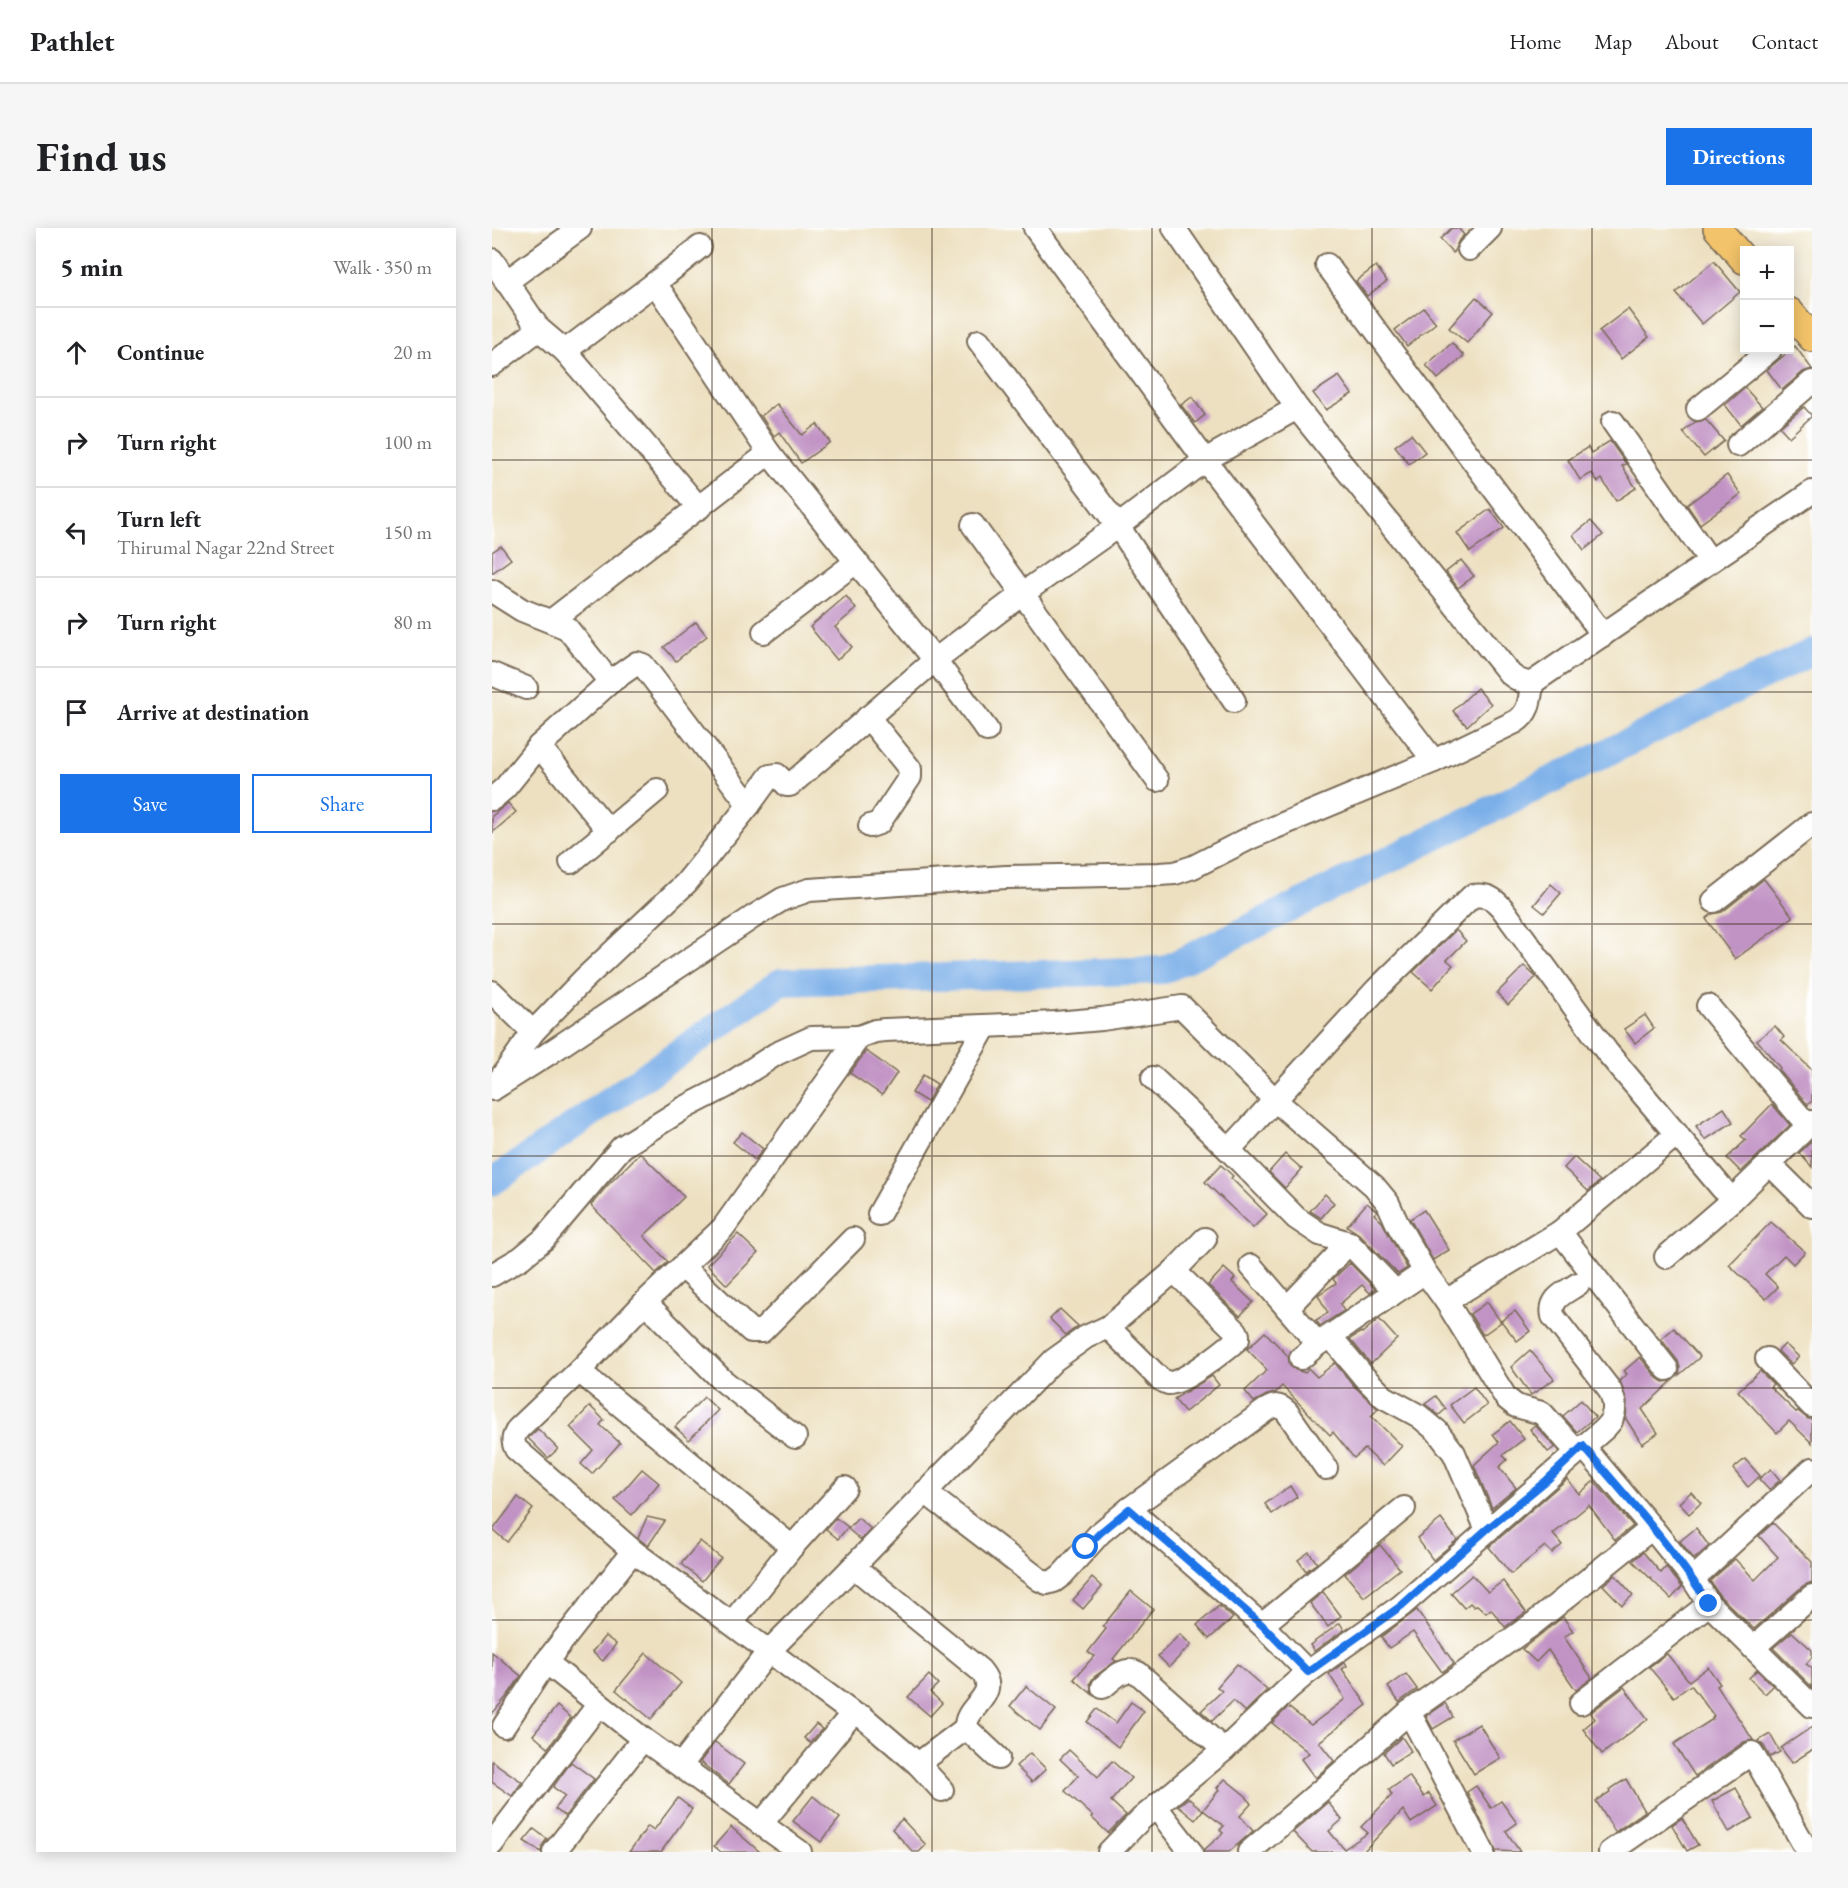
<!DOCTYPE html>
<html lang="en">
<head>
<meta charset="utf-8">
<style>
	body { margin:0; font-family:"EB Garamond",serif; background:#f6f6f6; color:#202124 }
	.controls { position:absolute; right:18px; top:18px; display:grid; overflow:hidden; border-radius:0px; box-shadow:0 3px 15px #0003 }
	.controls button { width:54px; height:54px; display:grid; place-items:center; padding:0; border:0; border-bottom:2px solid #e0e0e0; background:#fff; color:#202124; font:30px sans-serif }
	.stop { position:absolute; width:18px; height:18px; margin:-14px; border:4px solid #1a73e8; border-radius:50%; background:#fff }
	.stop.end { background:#1a73e8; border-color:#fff; box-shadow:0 2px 6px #0008 }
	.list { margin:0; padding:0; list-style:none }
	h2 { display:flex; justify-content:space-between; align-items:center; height:78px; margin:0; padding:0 24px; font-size:26px }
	h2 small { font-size:20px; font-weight:400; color:#757577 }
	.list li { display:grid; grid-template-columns:39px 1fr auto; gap:18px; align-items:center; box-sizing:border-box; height:90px; padding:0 24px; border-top:2px solid #e0e0e0 }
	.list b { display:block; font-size:22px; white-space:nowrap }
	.list p { margin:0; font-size:20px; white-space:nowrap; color:#757577 }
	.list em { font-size:20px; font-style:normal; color:#757577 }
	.actions { display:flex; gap:12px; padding:18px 24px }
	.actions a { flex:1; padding:14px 0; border:2px solid #1a73e8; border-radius:0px; text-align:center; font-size:21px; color:#1a73e8 }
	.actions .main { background:#1a73e8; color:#fff }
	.icon { flex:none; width:33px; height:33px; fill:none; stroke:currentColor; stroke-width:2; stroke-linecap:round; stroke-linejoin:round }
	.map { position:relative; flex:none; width:1320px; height:1624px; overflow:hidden; border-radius:0px }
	header { display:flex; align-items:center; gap:36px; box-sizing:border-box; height:84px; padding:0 30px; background:#fff; border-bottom:2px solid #e0e0e0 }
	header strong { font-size:28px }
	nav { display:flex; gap:33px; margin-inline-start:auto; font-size:21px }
	.intro { display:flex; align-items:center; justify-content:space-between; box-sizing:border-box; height:144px; padding:0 36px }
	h1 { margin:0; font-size:42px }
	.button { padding:15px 27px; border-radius:0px; background:#1a73e8; color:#fff; font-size:21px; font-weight:700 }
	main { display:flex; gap:36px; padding:0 36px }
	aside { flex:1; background:#fff; border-radius:0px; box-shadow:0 3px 15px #0003 }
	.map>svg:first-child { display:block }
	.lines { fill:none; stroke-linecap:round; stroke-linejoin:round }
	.river { stroke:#7aafe8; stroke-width:28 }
	.building { fill:#c193c4 }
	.minor-casing { stroke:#796a57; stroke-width:26 }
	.major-casing { stroke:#796a57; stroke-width:30 }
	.minor { stroke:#fff; stroke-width:22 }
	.major { stroke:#f2c36a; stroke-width:27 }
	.route { stroke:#1a73e8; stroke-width:8 }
	.grid { fill:none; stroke:#3b2a1e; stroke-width:1.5; stroke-opacity:0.55 }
</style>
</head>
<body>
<header>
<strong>Pathlet</strong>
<nav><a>Home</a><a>Map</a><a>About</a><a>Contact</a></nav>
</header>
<div class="intro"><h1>Find us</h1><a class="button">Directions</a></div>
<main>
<aside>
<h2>5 min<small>Walk · 350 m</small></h2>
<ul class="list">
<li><svg class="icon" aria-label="ahead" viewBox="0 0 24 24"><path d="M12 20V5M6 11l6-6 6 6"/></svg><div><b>Continue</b></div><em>20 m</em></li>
<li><svg class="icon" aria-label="right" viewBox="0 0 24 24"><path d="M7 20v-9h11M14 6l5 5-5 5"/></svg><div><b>Turn right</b></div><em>100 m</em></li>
<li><svg class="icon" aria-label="left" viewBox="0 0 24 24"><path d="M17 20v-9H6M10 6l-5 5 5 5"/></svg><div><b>Turn left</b><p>Thirumal Nagar 22nd Street</p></div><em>150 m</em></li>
<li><svg class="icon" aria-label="right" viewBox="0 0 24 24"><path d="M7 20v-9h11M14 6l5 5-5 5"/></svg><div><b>Turn right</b></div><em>80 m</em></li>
<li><svg class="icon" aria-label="arrive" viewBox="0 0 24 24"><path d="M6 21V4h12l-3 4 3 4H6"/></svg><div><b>Arrive at destination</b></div></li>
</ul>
<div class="actions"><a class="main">Save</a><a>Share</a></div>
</aside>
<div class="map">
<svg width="1320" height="1624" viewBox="0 0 1320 1624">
	<rect width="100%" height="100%" fill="#fff"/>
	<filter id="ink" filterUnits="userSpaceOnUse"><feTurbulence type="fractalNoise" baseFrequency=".0167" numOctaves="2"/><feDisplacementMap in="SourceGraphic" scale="12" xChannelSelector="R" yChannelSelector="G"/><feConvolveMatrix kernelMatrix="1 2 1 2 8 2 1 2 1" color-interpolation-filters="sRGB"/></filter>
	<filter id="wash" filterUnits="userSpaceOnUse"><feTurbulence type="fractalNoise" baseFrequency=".008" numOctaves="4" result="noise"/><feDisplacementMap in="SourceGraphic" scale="24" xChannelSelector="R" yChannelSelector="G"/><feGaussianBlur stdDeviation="1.35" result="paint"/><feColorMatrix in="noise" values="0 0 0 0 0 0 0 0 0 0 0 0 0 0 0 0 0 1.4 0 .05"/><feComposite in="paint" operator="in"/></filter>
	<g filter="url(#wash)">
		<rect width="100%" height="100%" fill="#ede0c0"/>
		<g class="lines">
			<path class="river" d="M0 954 289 754 672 742 1320 424"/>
		</g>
		<g id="blocks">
			<g class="building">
				<path d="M960 0H966L972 7 967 12 961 25 948 11Z"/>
				<path d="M1222 33 1248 64 1210 96 1184 65Z"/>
				<path d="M884 38 895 53 875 68 864 53Z"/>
				<path d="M984 69 1001 84 975 115 957 100Z"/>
				<path d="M932 80 944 95 915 118 903 102Z"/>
				<path d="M1136 81 1157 109 1129 131 1107 103Z"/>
				<path d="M960 115 972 128 946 151 934 137Z"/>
				<path d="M1303 118 1320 141 1311 144 1290 162 1275 142Z"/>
				<path d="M847 148 860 166 834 182 821 165Z"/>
				<path d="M1253 160 1270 179 1249 197 1233 177Z"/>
				<path d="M700 169 713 187 703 195 689 177Z"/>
				<path d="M285 176 310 207 325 196 338 214 309 235 287 204 282 208 269 188Z"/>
				<path d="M1312 179 1320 188 1297 209 1288 199Z"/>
				<path d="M1214 192 1232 213 1212 229 1191 204 1203 194Z"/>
				<path d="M919 206 933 224 917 236 903 218Z"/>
				<path d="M1118 213 1134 236 1130 238 1144 260 1124 273 1110 251 1106 254 1100 245 1088 252 1076 232 1096 219 1099 225Z"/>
				<path d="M1235 247 1249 266 1208 296 1195 277Z"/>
				<path d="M998 281 1012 300 978 324 965 305Z"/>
				<path d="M1099 293 1111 307 1092 322 1081 307Z"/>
				<path d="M9 318 19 331 0 345V324Z"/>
				<path d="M969 332 982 348 966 360 954 344Z"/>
				<path d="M354 368 364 381 343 399 360 419 345 432 318 399Z"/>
				<path d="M204 394 215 408 184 433 172 419Z"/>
				<path d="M985 460 999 476 975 498 961 483Z"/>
				<path d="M16 575 24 584 0 605V588Z"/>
				<path d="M1272 651 1301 689 1243 731 1214 691 1220 686 1230 684Z"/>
				<path d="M1059 656 1069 665 1052 685 1042 677Z"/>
				<path d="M964 702 974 713 955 732 961 737 940 761 921 744Z"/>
				<path d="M1032 738 1044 749 1016 777 1005 765Z"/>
				<path d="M1153 787 1162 800 1143 815 1132 801Z"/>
				<path d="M1283 798 1292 809 1289 812 1320 842V873L1316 877 1287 842 1288 840 1265 812Z"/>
				<path d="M374 823 405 845 390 867 358 845Z"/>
				<path d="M431 847 445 856 435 874 420 865Z"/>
				<path d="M1280 876 1298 897 1249 944 1235 930 1254 912 1249 908Z"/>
				<path d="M1232 880 1241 894 1213 912 1204 898Z"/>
				<path d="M250 904 271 921 263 932 241 914Z"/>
				<path d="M1319 914 1320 915V939L1307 925Z"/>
				<path d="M148 925 192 969 152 1008 176 1034 164 1045 99 977 115 958Z"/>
				<path d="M793 926 810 941 793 960 777 944Z"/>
				<path d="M1082 929 1108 953 1096 963 1072 940Z"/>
				<path d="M729 937 741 948 739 950 775 986 761 1000 713 954Z"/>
				<path d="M833 966 842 975 829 990 818 983Z"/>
				<path d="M875 975 885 983 882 986 890 994 915 1040 906 1046 867 1006 855 998Z"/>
				<path d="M932 982 957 1022 941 1032 918 991Z"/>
				<path d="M1279 994 1313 1024 1301 1036 1292 1027 1273 1046 1286 1059 1274 1071 1237 1037Z"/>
				<path d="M246 1006 266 1025 235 1057 215 1037Z"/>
				<path d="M858 1035 883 1061 878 1065 870 1057 848 1076 852 1083 828 1098 824 1092 836 1085 826 1067 844 1055 841 1051Z"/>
				<path d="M732 1040 743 1050 740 1054 761 1074 748 1088 716 1057Z"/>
				<path d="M995 1074 1009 1094 991 1107 978 1086Z"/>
				<path d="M568 1081 586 1098 574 1107 558 1091Z"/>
				<path d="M1023 1083 1038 1103 1025 1113 1009 1093Z"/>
				<path d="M887 1091 905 1111 879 1136 858 1111 869 1104 870 1105Z"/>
				<path d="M1182 1100 1208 1129 1187 1147 1188 1140 1186 1133 1169 1111Z"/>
				<path d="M773 1104 796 1128 798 1138 804 1142 813 1145 817 1141 825 1149 843 1135 862 1158 886 1181 879 1188 910 1218 891 1238 873 1221 862 1230 841 1204 838 1207 790 1158 783 1165 775 1167 762 1174 753 1163 775 1142 755 1121Z"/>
				<path d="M1293 1116 1307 1129 1299 1136 1286 1123Z"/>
				<path d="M1038 1122 1062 1151 1039 1167 1019 1139Z"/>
				<path d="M1148 1129 1165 1150 1171 1154 1180 1153 1150 1181 1166 1205 1150 1216 1134 1191 1135 1174 1128 1152 1135 1146 1132 1143Z"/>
				<path d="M1268 1143 1281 1156 1278 1159 1304 1184 1306 1183 1316 1191H1320V1215L1297 1193 1285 1205 1246 1163Z"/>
				<path d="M720 1148 727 1157 693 1184 682 1171Z"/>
				<path d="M982 1159 995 1177 972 1195 958 1177Z"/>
				<path d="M944 1168 954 1181 947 1187 933 1176Z"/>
				<path d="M212 1169 226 1182 197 1212 183 1199Z"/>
				<path d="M1089 1172 1103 1189 1085 1204 1071 1188Z"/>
				<path d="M98 1178 112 1192 108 1197 128 1215 100 1246 89 1236 101 1222 78 1199Z"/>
				<path d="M1018 1193 1032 1211 1011 1227 1015 1232 1007 1239 1024 1260 1000 1280 982 1237 1007 1214 1001 1206Z"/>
				<path d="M1043 1197 1063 1219 1056 1224 1038 1201Z"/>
				<path d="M46 1201 66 1221 56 1230 36 1210Z"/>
				<path d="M1253 1231 1268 1248 1256 1259 1241 1241Z"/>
				<path d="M150 1241 167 1255 140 1287 123 1272Z"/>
				<path d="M1279 1241 1288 1252 1277 1262 1267 1251Z"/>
				<path d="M1075 1251 1087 1266 1102 1253 1141 1298 1123 1312 1097 1277 1061 1306 1070 1317 1060 1325 1053 1318 1019 1346 997 1319Z"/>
				<path d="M798 1258 805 1269 780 1286 773 1276Z"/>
				<path d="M1199 1264 1209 1275 1197 1286 1187 1275Z"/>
				<path d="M26 1269 41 1281 15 1314 1 1302Z"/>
				<path d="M155 1289 173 1293 156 1318 146 1310Z"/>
				<path d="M344 1290 356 1299 346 1311 334 1301Z"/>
				<path d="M366 1290 379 1301 369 1312 356 1301Z"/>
				<path d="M949 1291 965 1312 941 1332 925 1310Z"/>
				<path d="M1281 1295 1320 1334V1354L1311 1358 1262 1401 1227 1367 1218 1353 1243 1331 1263 1352 1286 1329 1267 1308Z"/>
				<path d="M1204 1300 1217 1318 1202 1331 1188 1313Z"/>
				<path d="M208 1313 229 1330 210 1353 189 1336Z"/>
				<path d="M888 1317 908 1341 872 1369 853 1346Z"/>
				<path d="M817 1324 825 1335 814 1343 806 1332Z"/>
				<path d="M1151 1324 1169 1345 1174 1339 1190 1359 1179 1371 1141 1333Z"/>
				<path d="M980 1347 996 1364 1011 1353 1034 1384 1013 1399 999 1381 994 1385 985 1377 982 1379 978 1375 972 1380 959 1365Z"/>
				<path d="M1123 1347 1141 1367 1130 1377 1111 1357Z"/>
				<path d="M600 1350 610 1359 591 1381 581 1372Z"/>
				<path d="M639 1363 661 1381 621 1431 624 1433 602 1449 598 1455 600 1466 582 1451 602 1428 596 1424 614 1401 611 1398Z"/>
				<path d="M831 1364 849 1388 836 1399 818 1375Z"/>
				<path d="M727 1378 741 1390 717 1411 705 1397Z"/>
				<path d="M925 1382 962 1435 950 1444 921 1404 897 1420 889 1409Z"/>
				<path d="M1071 1389 1081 1403 1072 1409 1100 1450 1084 1462 1056 1422 1044 1434 1030 1421Z"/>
				<path d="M848 1395 852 1402 822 1423 818 1417Z"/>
				<path d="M1300 1404 1320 1422V1429L1314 1436 1320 1440V1459L1281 1420Z"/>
				<path d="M688 1406 699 1417 677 1439 666 1428Z"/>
				<path d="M113 1408 124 1416 111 1433 100 1424Z"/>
				<path d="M0 1424 29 1448 16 1467 0 1486Z"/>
				<path d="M154 1425 189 1455 159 1491 124 1462Z"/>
				<path d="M1175 1426 1197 1453 1216 1439 1228 1456 1225 1458 1261 1512 1252 1514 1203 1548 1182 1516 1221 1491 1220 1490 1222 1488 1199 1457 1182 1469 1157 1439Z"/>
				<path d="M853 1434 855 1438 850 1441 875 1477 827 1514 842 1533 823 1550 809 1531 817 1525 780 1495 796 1479 819 1497 853 1471 837 1446Z"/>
				<path d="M745 1436 775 1462 753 1484 741 1473 720 1493 709 1483 730 1463 725 1459Z"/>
				<path d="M1265 1442 1281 1458 1273 1466 1257 1450Z"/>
				<path d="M914 1446 925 1461 907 1474 896 1459Z"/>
				<path d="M437 1447 446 1456 438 1464 450 1475 438 1488 416 1469Z"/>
				<path d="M534 1458 564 1482 548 1502 518 1478Z"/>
				<path d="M1132 1459 1156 1491 1110 1526 1091 1501 1103 1491 1098 1485Z"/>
				<path d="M639 1474 652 1483 626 1519 595 1494 605 1481 624 1495Z"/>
				<path d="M953 1475 961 1489 941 1501 934 1488Z"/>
				<path d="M65 1478 79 1490 56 1520 41 1507Z"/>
				<path d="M324 1496 330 1501 318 1515 312 1510Z"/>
				<path d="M987 1496 1008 1530 982 1546 961 1512Z"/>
				<path d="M1320 1499V1522L1300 1535 1289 1520Z"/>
				<path d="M1278 1506 1288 1524 1278 1529 1272 1518 1266 1513Z"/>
				<path d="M910 1509 919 1523 899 1536 892 1525Z"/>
				<path d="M223 1514 252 1536 237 1556 208 1534Z"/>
				<path d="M577 1522 606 1549 620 1533 639 1550 619 1573 634 1587 616 1605 599 1589 601 1588 573 1563 586 1548 568 1531Z"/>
				<path d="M538 1525 554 1541 540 1554 524 1538Z"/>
				<path d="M0 1533 30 1554 20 1568 0 1554Z"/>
				<path d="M79 1534 102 1551 73 1588 63 1581 73 1568 61 1559Z"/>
				<path d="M917 1548 932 1569 937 1565 945 1578 919 1595 911 1582 871 1624H820L801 1604 836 1574 850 1592 837 1603 852 1621 876 1605 869 1599 900 1567 897 1562Z"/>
				<path d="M733 1551 754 1568 759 1576 748 1588 761 1603 737 1624H712V1622L731 1605 728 1602 732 1598 711 1582 727 1562 725 1560Z"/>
				<path d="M1134 1551 1153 1583 1123 1604 1104 1573 1118 1564 1117 1562Z"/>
				<path d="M984 1558 999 1580 1009 1573 1025 1595 1014 1603 1028 1624 1004 1623 975 1564Z"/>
				<path d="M1244 1560 1261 1590 1237 1604 1220 1573Z"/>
				<path d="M321 1568 348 1590 329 1614 301 1593Z"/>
				<path d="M186 1570 200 1581 169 1624H137L156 1598 162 1602Z"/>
				<path d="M696 1570 711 1582 703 1592 686 1578Z"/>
				<path d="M1190 1590 1206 1617 1195 1623 1180 1597Z"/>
				<path d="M410 1591 434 1617 427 1624H421L400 1601Z"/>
				<path d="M239 1599 268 1624H229L222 1618Z"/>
				<path d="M42 1601 55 1611 51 1616 49 1624 32 1613Z"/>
			</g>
		</g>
	</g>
	<g filter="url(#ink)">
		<use href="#blocks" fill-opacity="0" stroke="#796a57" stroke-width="1.5"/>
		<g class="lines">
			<defs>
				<g id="minor">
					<path d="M543 0 713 232 942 533"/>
					<path d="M682 0 805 180 1018 446C1025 452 1031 455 1040 455L1320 264"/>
					<path d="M977 21 998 0"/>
					<path d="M0 32 47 101 73 123 207 280"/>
					<path d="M835 37 1111 407"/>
					<path d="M14 54 88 0"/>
					<path d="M163 55 208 19"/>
					<path d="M487 113 626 298 742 473"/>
					<path d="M73 123 163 55 277 225 443 432 495 502"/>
					<path d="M0 137 47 101"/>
					<path d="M1206 181 1278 122"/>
					<path d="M1121 194 1218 333"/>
					<path d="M1246 217 1320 154"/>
					<path d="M481 297 665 552"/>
					<path d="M0 363 30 382 75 400 118 454 145 435 151 437 257 577 278 548 285 547 295 557H298L443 432 530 366 626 298 713 232 805 180"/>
					<path d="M59 393 277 225"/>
					<path d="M272 404 364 334"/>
					<path d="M0 446 34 460"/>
					<path d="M376 489 418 541V549L387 595 378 598"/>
					<path d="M47 518 117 603"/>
					<path d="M0 571 13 560 47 518 118 454"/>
					<path d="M79 634 165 562"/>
					<path d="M1222 673 1320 596"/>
					<path d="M0 764 41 804"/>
					<path d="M1216 778 1316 898"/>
					<path d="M661 850 737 922 804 990 828 1006 857 1015 903 1063"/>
					<path d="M6 854 41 804 91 752 194 655 257 577"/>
					<path d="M1 861 56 826 261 689 291 671 317 662 514 649 667 646 683 645 701 639 760 609 942 533 1023 494C1038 485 1038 471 1040 455"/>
					<path d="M737 922 885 761 980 668C995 666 1001 670 1010 680L1115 824 1240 972"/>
					<path d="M1277 935 1320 978"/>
					<path d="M387 986 493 799"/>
					<path d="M1068 1004 1175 1141"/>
					<path d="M1174 1029 1240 972 1320 894"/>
					<path d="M759 1038 826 1116"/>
					<path d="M191 1039 259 1103H270L361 1011"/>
					<path d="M0 1047 29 1030 52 1011 130 919 192 880 233 859 284 826 319 810 367 809"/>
					<path d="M954 1073 1068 1004 1185 906"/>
					<path d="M153 1074 230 1152 303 1209"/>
					<path d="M795 1080 857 1015"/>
					<path d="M616 1099 668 1151C669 1151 675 1155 676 1155 690 1157 734 1121 746 1111V1107L744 1103 682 1043"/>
					<path d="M839 1109 872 1149 892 1169 927 1188 945 1203 962 1225 995 1302"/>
					<path d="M809 1130 826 1116 933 1044"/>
					<path d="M1275 1131 1320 1178"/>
					<path d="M87 1143 300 1319"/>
					<path d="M1091 1218 1160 1300 1201 1351 1217 1376 1320 1478"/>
					<path d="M433 1264 548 1352 555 1355 562 1353 570 1347 608 1305 637 1281 774 1182C783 1177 787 1176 795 1184L834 1240"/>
					<path d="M637 1281 770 1397 912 1280"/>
					<path d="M141 1323 24 1221C20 1213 21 1209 26 1201L87 1143 153 1074 231 1000 367 809 383 803 393 802 563 795 610 791 690 779 783 872 882 958 896 975 905 995 933 1044 954 1073 1014 1170 1024 1178 1050 1185 1085 1224"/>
					<path d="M362 1339 488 1442C511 1468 472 1477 474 1500L506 1530"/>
					<path d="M1201 1351 1320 1241"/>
					<path d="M240 1395 300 1319 353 1260"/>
					<path d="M770 1397 816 1444"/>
					<path d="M1261 1420 1320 1368"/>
					<path d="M54 1434 151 1511 308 1624"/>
					<path d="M611 1459C622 1450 632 1438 646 1445L732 1522"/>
					<path d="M1089 1475 1217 1376"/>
					<path d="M917 1484 991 1624"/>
					<path d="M12 1498 54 1434 141 1323 363 1487"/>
					<path d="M426 1536 474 1500"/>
					<path d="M189 1537 277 1423 350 1350 562 1132 594 1109 616 1099 632 1086 682 1043 713 1011"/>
					<path d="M664 1579 699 1624"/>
					<path d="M269 1596 356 1491 363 1487 371 1489 426 1536 450 1562"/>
					<path d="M0 1616 107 1476"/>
					<path d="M62 1624 151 1511"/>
					<path d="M617 1624 649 1591 732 1522 795 1462 816 1444 909 1378 1113 1200 1119 1193 1122 1183V1174L1118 1162 1061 1088C1057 1070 1073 1065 1086 1056"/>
					<path d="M757 1624 834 1558 917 1484 1041 1396 1160 1300"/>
					<path d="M1118 1624 1260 1525 1316 1624"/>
				</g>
				<g id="major">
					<path d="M1225 0 1252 32"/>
					<path d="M1298 84 1320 110"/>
				</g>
			</defs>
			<use href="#minor" class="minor-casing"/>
			<use href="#major" class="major-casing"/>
			<use href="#minor" class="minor"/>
			<use href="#major" class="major"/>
		</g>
	</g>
	<g class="lines" filter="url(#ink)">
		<path class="route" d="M594 1319 608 1305 637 1281 770 1397 816 1444 909 1378 994 1302 1055 1252 1091 1218C1135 1269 1180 1319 1217 1376"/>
	</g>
	<path class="grid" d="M220 0V1624M440 0V1624M660 0V1624M880 0V1624M1100 0V1624M0 232H1320M0 464H1320M0 696H1320M0 928H1320M0 1160H1320M0 1392H1320"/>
</svg>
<div class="controls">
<button>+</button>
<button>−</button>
</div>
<div class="stop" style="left:594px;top:1319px"></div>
<div class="stop end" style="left:1217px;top:1376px"></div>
</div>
</main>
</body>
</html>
